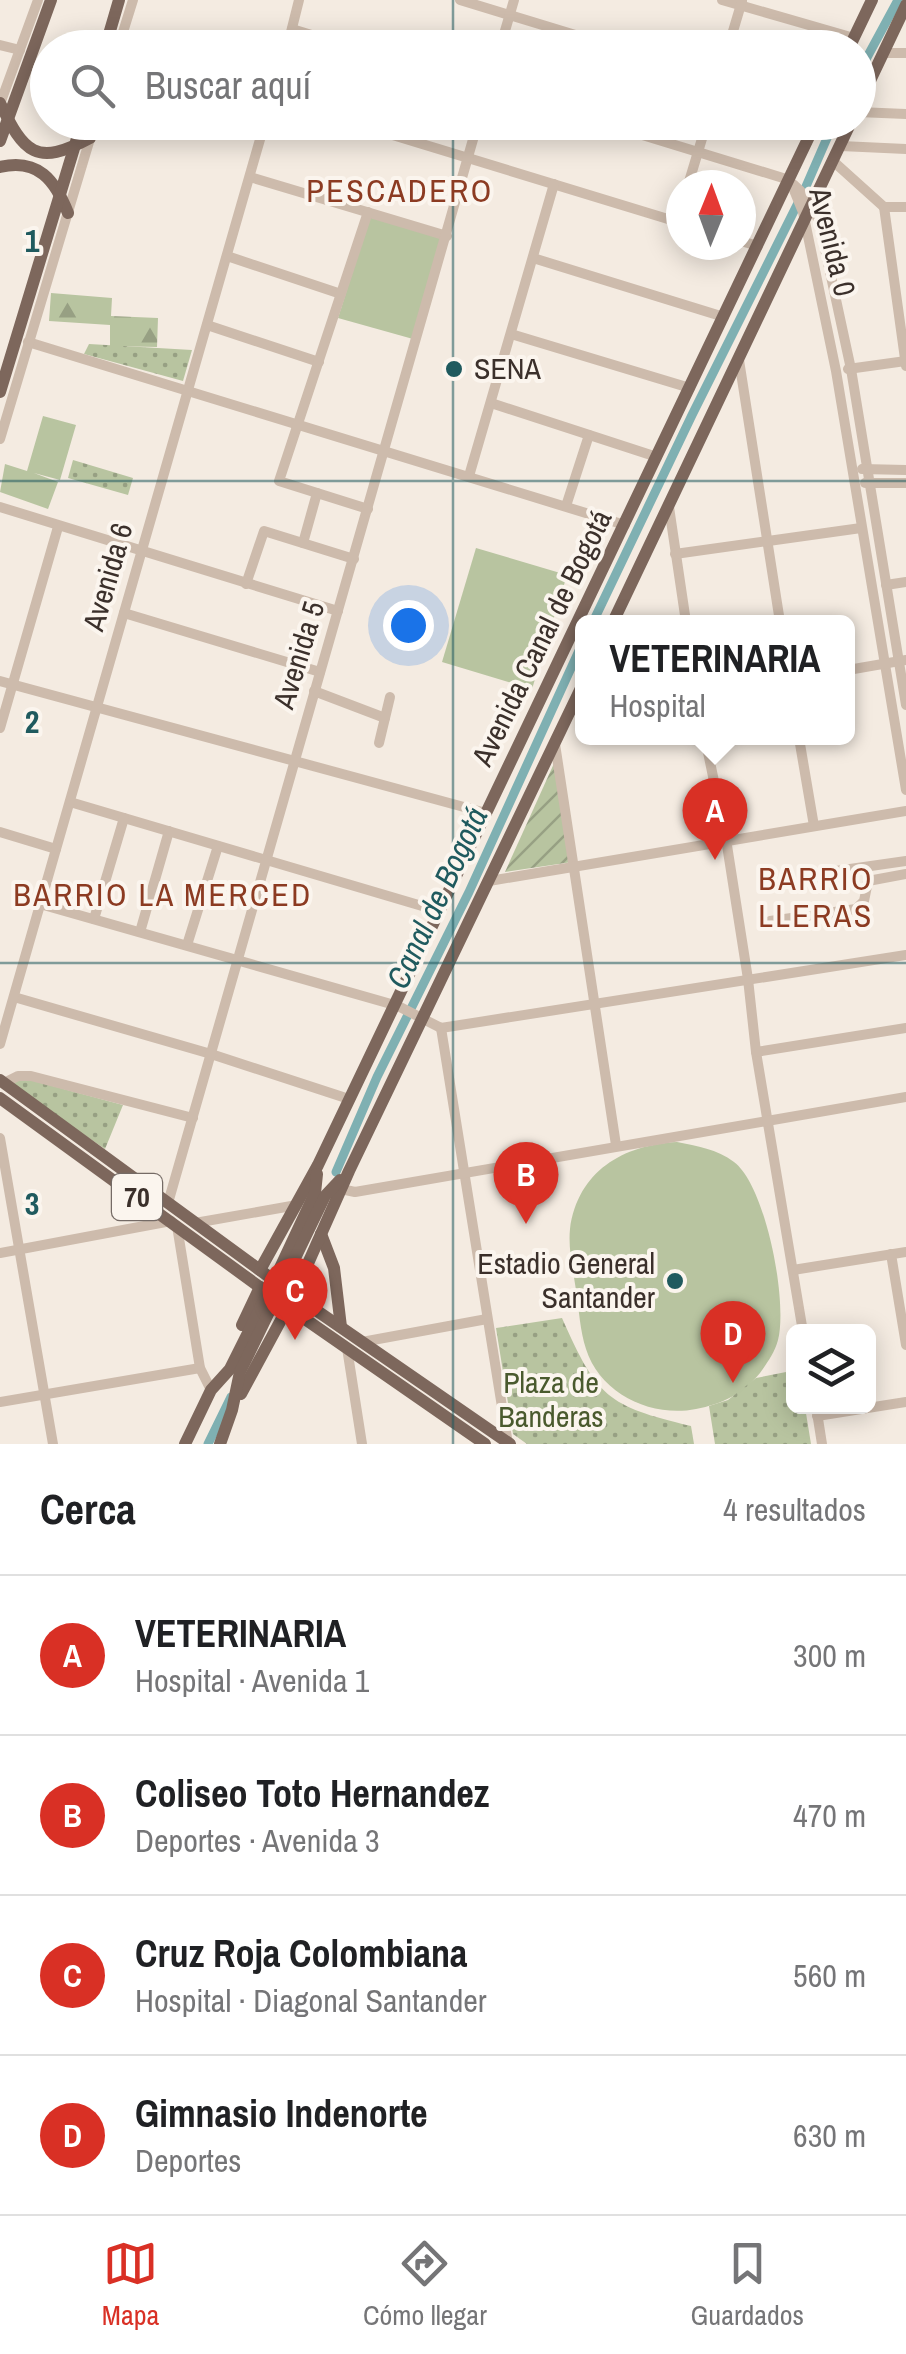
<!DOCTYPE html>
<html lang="es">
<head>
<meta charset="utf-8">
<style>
	body { margin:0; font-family:"Archivo Narrow",sans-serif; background:#f6f6f6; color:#202124 }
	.controls { position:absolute; right:30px; bottom:30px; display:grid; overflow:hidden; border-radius:15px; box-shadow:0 5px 25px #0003 }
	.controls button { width:90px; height:90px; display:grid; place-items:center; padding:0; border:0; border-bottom:2px solid #e0e0e0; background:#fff; color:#202124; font:50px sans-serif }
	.compass { position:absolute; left:666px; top:170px; width:90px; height:90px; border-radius:50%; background:#fff; box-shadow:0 5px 25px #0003; rotate:1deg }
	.you { position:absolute; left:408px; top:625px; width:35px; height:35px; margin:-25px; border:8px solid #fff; border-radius:50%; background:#1a73e8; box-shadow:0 0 0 15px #1a73e833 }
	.badge { display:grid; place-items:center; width:65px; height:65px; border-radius:50%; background:#d93025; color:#fff; font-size:32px; font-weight:700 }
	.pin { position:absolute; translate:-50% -82px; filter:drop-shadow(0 2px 5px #0008) }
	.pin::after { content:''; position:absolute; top:52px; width:35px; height:30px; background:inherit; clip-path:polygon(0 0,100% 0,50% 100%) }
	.popup { position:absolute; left:575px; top:615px; width:280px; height:130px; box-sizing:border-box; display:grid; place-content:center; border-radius:15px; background:#fff; filter:drop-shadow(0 2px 8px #0005); font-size:32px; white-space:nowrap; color:#757577 }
	.popup b { font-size:38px; color:#202124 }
	.popup::after { content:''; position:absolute; left:50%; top:100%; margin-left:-20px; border:20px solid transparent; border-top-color:#fff }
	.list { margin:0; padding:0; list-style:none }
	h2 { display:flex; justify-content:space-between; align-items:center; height:130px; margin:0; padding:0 40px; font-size:42px }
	h2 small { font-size:32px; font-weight:400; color:#757577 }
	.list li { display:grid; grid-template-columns:65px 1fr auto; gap:30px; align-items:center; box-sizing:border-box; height:160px; padding:0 40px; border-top:2px solid #e0e0e0 }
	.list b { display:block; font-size:38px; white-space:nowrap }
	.list p { margin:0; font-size:32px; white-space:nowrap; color:#757577 }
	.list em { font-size:32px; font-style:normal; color:#757577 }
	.icon { flex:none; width:55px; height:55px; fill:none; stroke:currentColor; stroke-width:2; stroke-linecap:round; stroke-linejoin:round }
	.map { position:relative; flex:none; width:906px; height:1444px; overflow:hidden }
	.search { position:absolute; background:#fff; box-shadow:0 5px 25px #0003; left:30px; right:30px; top:30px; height:110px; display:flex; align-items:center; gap:25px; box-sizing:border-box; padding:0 35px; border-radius:55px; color:#757577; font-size:38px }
	.sheet { height:770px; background:#fff }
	nav { display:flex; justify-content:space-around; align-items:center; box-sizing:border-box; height:140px; border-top:2px solid #e0e0e0; background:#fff; font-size:28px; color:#757577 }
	nav a { display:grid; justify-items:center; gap:5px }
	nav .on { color:#d93025 }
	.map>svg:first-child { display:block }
	.grass { fill:#b8c4a0 }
	.forest { fill:url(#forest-firs) }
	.park { fill:url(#park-dots) }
	.garden { fill:url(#garden-furrows) }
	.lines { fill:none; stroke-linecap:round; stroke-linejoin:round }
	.canal { stroke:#7fb0b2; stroke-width:9 }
	.minor { stroke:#cdbbac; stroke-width:10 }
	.major { stroke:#7d675c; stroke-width:12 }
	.grid { fill:none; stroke:#1f5a5e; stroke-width:2.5; stroke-opacity:0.55 }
	.poi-dot { fill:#1f5a5e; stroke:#fbf5ee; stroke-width:4 }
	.labels { text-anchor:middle; stroke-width:8; stroke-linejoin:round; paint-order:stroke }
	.shield { fill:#fbf5ee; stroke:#756b66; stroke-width:2.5 }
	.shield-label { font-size:28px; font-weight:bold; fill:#3b302b }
	.street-label { font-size:30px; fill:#3b302b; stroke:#fbf5ee }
	.poi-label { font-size:30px; fill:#3b302b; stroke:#fbf5ee; text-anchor:start }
	.park-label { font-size:30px; fill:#4a5a2e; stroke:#fbf5ee }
	.neighbourhood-label { font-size:32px; letter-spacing:2.5px; fill:#8c3b22; stroke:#fbf5ee }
	.water-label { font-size:32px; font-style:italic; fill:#1f5a5e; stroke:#fbf5ee }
	.grid-label { font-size:32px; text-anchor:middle; font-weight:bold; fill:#1f5a5e; stroke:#fbf5ee; stroke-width:8; stroke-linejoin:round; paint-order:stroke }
</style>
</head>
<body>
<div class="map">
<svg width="906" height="1444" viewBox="0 0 906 1444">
	<defs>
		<pattern id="forest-firs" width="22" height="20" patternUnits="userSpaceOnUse" patternTransform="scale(2.5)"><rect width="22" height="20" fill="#b8c4a0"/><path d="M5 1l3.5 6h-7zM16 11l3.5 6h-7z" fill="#97a083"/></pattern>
		<pattern id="park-dots" width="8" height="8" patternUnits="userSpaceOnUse" patternTransform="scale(2.5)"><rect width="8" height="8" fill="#b8c4a0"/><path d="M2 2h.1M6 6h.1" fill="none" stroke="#97a083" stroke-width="1.8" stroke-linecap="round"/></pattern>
		<pattern id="garden-furrows" width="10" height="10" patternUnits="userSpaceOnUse" patternTransform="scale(2.5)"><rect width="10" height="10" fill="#b8c4a0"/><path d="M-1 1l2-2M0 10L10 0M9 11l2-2" fill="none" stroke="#97a083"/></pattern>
	</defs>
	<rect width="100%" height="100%" fill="#f4ebe1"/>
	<g class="grass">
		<path d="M370 217 445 239 413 339 338 318Z"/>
		<path d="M43 416 76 425 60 480 34 473 58 482 48 509 0 492 5 464 27 471Z"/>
		<path d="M476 548 567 575 532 689 442 662Z"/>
		<path d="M677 1142C697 1146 717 1149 734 1162 766 1186 788 1302 778 1340 775 1352 767 1363 760 1373 743 1394 722 1404 696 1409 652 1418 600 1394 586 1349 580 1331 579 1309 576 1290 573 1270 568 1249 570 1229 578 1171 623 1145 677 1142Z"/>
	</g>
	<path class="forest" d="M51 293 112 298 111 316 158 318 157 347 110 346V325L49 321Z"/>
	<g class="park">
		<path d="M89 344 192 350 183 381 84 354Z"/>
		<path d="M73 460 133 478 128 495 68 478Z"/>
		<path d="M23 1078 123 1105 105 1149 10 1084Z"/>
		<path d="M562 1318C597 1397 607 1406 691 1426L694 1444H527L513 1434 496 1328Z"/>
		<path d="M786 1372 793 1377 794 1406 805 1407 811 1444H715L709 1406 728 1400 756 1378Z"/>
	</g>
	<path class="garden" d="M556 759 572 862 505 872Z"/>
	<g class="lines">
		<g class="canal">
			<path d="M858 74 898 0"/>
			<path d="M593 622 692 415 804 191 834 122"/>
			<path d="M336 1172 377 1077 469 892 582 644"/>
			<path d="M208 1444 231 1397"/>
		</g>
		<g class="minor">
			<path d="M460 0 618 48"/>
			<path d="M722 0 854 38"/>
			<path d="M292 29 354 48"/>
			<path d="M0 45 20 50"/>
			<path d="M118 48 133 0"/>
			<path d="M287 48 299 0"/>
			<path d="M500 48 514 0"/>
			<path d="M728 48 742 1"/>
			<path d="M883 53H906"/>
			<path d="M0 104 38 0"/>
			<path d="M858 112 906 114"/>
			<path d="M350 122 681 223"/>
			<path d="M600 122 783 178C801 186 811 204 819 221L851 369 906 705"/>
			<path d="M841 146 906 149"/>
			<path d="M834 162 884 207H906"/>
			<path d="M250 177 447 236"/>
			<path d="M688 185 707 122"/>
			<path d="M794 190 803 212 836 371 906 790"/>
			<path d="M884 207 906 366"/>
			<path d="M741 241 758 246"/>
			<path d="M227 256 341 294"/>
			<path d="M533 258 724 317"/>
			<path d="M207 325 319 362"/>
			<path d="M511 334 690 388"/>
			<path d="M28 342 625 525"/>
			<path d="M739 360 780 622"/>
			<path d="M848 369 906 361"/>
			<path d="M491 403 657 457"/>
			<path d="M0 439 95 122"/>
			<path d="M862 469 906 470"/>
			<path d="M469 476 554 184"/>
			<path d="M865 483H906"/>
			<path d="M566 506 589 435"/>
			<path d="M0 507 338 611"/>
			<path d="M669 507 686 622"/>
			<path d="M368 509 279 481 368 212"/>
			<path d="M303 543 317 493"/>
			<path d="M675 554 861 528"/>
			<path d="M246 584 264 531 354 559"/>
			<path d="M886 585 906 582"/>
			<path d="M124 613 320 672"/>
			<path d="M848 670 906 660"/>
			<path d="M0 681 486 813"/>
			<path d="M314 691 385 718"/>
			<path d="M0 728 58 527"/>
			<path d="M705 738 726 839 748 979 756 1052 803 1332"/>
			<path d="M799 738 814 826"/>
			<path d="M379 743 390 697"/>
			<path d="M555 744 616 1145"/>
			<path d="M70 802 439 911"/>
			<path d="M0 832 56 849"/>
			<path d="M836 871 906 861"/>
			<path d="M489 881 906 811"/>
			<path d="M40 904 398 1006 441 1028 906 955"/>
			<path d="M94 919 124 818"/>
			<path d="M770 921 856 909 864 901 868 881 906 874"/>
			<path d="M140 932 169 831"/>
			<path d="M187 945 218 846"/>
			<path d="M14 997 211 1054 349 1099"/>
			<path d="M441 1028 508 1444"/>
			<path d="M0 1044 265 122"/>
			<path d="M756 1052 906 1028"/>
			<path d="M4 1083 18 1076H31L193 1118"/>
			<path d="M0 1138 53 1444"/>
			<path d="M341 1189 355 1192 906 1097"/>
			<path d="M168 1203 478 122"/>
			<path d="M195 1223 297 1205"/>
			<path d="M177 1226 200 1368 211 1390"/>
			<path d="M0 1253 171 1221"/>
			<path d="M891 1254 906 1345"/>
			<path d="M793 1270 906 1252"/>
			<path d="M362 1342 487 1319"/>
			<path d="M347 1348 362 1444"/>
			<path d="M0 1402 200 1368"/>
			<path d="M816 1406 822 1444"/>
			<path d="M817 1416 906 1402"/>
		</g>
		<g class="major">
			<path d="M105 48 119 0"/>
			<path d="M849 48 872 0"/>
			<path d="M0 103C24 153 36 167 90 138"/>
			<path d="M858 106 906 5"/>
			<path d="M0 141 51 0"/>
			<path d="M0 167C38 158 55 180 68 213"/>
			<path d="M0 392 82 122"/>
			<path d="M613 622 851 122"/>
			<path d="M0 1080 294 1295 510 1444"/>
			<path d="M0 1098 279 1301 485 1444"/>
			<path d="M321 1234 334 1268 341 1327"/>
			<path d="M260 1270 318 1165 816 122"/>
			<path d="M294 1295 349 1171 582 686"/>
			<path d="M242 1325 260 1287"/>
			<path d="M241 1394 288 1307"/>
			<path d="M185 1444 211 1390 230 1369 273 1283 315 1193 317 1174"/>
			<path d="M220 1444 232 1410 240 1372 325 1196 340 1180"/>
		</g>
	</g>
	<path class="grid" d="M453 0V48M453 122V1444M0 481H906M0 963H906"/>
	<g class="poi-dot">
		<circle cx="454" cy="369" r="10"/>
		<circle cx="675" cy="1281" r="10"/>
	</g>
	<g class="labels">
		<rect class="shield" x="112" y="1174" width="50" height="46" rx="8"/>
		<g class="shield-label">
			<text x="137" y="1207">70</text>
		</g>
		<g class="street-label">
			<text transform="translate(832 242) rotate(76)" y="10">Avenida 0</text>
			<text transform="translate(108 577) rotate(-74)" y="10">Avenida 6</text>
			<text transform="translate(542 638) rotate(-64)" y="10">Avenida Canal de Bogotá</text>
			<text transform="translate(299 655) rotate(-73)" y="10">Avenida 5</text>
		</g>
		<g class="poi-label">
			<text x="474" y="379">SENA</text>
			<text x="655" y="1274" text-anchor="end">Estadio General<tspan x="655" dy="34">Santander</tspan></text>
		</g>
		<g class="park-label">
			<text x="551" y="1393">Plaza de<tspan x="551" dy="34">Banderas</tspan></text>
		</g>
		<g class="neighbourhood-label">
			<text x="400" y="202">PESCADERO</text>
			<text x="816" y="890">BARRIO<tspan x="816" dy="37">LLERAS</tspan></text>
			<text x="163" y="906">BARRIO LA MERCED</text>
		</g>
		<g class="water-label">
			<text transform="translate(437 898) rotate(-65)" y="11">Canal de Bogotá</text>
		</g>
	</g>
	<g class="grid-label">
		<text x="32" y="252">1</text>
		<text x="32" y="733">2</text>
		<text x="32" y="1215">3</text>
	</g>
</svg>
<div class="controls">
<button><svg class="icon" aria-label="layers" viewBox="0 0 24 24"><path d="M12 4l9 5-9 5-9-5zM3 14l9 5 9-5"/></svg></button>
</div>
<svg class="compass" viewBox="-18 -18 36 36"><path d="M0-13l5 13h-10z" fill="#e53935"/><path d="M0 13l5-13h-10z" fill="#757577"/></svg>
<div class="you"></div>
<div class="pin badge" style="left:715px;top:860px">A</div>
<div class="popup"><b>VETERINARIA</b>Hospital</div>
<div class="pin badge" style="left:526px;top:1224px">B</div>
<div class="pin badge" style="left:295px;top:1340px">C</div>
<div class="pin badge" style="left:733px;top:1383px">D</div>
<div class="search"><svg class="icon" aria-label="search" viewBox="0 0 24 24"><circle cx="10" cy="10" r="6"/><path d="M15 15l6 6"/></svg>Buscar aquí</div>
</div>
<section class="sheet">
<h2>Cerca<small>4 resultados</small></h2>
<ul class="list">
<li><span class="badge">A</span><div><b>VETERINARIA</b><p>Hospital · Avenida 1</p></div><em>300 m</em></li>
<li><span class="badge">B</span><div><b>Coliseo Toto Hernandez</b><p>Deportes · Avenida 3</p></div><em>470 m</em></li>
<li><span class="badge">C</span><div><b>Cruz Roja Colombiana</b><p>Hospital · Diagonal Santander</p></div><em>560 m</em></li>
<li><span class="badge">D</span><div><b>Gimnasio Indenorte</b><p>Deportes</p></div><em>630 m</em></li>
</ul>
</section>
<nav>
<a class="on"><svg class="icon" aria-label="map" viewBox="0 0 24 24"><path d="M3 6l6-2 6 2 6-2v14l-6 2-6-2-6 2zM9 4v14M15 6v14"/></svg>Mapa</a>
<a><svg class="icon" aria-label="directions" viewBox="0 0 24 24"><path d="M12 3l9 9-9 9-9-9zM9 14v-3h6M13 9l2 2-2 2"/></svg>Cómo llegar</a>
<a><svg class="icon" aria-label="saved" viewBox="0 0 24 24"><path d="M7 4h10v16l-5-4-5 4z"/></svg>Guardados</a>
</nav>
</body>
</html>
